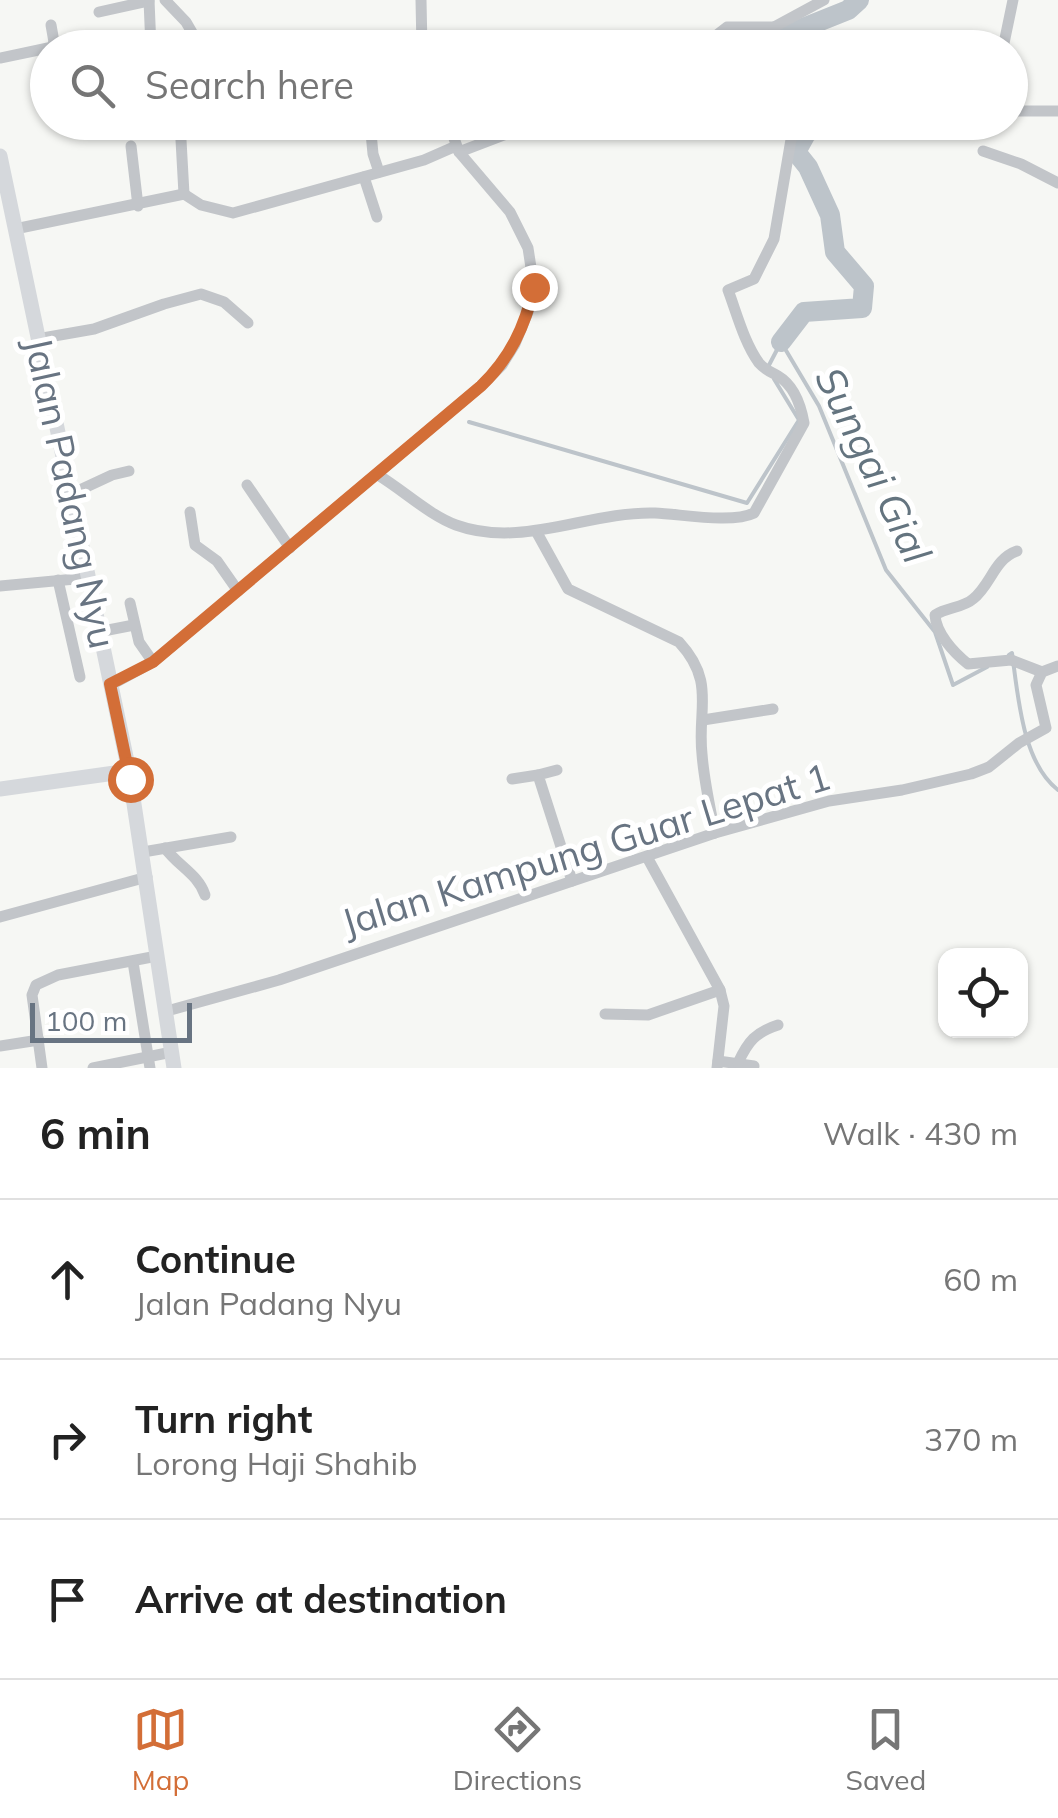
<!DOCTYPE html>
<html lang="en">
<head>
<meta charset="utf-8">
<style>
	body { margin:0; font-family:Mulish,sans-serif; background:#f2f2f2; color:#222 }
	.controls { position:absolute; right:30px; bottom:30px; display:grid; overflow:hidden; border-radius:20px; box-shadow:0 2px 8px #0004 }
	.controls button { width:90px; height:90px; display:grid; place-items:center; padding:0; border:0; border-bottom:2px solid #e0e0e0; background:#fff; color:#222; font:50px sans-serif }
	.scale { position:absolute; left:30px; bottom:25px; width:162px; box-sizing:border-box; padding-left:10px; border:5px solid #687482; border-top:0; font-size:28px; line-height:35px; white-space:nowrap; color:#687482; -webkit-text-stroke:8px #fff; paint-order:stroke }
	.stop { position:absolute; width:30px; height:30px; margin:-22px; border:8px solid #d36e37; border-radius:50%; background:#fff }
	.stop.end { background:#d36e37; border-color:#fff; box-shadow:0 2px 10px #0008 }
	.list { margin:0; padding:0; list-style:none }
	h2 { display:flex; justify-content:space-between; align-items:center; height:130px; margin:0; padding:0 40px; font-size:42px }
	h2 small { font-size:32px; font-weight:400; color:#767676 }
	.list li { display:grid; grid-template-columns:65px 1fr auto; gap:30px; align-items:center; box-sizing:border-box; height:160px; padding:0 40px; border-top:2px solid #e0e0e0 }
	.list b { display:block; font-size:38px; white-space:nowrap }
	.list p { margin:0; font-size:32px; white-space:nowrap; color:#767676 }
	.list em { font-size:32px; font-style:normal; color:#767676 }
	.icon { flex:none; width:55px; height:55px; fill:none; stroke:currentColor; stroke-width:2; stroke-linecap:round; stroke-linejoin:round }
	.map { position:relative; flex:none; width:1058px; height:1068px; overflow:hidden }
	.search { position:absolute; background:#fff; box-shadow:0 2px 8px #0004; left:30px; right:30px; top:30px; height:110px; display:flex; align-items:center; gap:25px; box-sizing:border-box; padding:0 35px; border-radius:55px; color:#767676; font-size:38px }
	.sheet { height:610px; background:#fff }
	nav { display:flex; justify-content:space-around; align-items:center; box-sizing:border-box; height:140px; border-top:2px solid #e0e0e0; background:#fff; font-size:28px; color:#767676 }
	nav a { display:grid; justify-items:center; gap:5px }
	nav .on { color:#d36e37 }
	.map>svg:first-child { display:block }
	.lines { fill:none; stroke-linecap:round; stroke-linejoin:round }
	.stream { stroke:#bdc4ca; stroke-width:4 }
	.river { stroke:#bdc4ca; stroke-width:20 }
	.street { stroke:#c2c5c9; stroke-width:11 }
	.secondary { stroke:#d5d8dc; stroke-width:15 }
	.route { stroke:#d36e37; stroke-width:12 }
	.labels { text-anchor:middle; stroke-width:10; stroke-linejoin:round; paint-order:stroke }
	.street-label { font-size:38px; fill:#687482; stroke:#fff }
	.water-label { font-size:40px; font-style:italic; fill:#64747f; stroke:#fff }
</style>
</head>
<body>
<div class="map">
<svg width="1058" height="1068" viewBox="0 0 1058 1068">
	<rect width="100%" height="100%" fill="#f6f7f4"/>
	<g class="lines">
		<g class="stream">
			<path d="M781 342 819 406 886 570 935 632 953 685 987 667"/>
			<path d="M768 367 780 344"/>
			<path d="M469 422 747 503 799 420 774 379"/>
			<path d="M1009 655 1012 653C1018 695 1022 762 1058 790"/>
		</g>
		<g class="river">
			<path d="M784 48 788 34 848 10 859 0"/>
			<path d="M781 342 804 312 862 308 864 286 835 252 830 215 808 167 796 152 806 134 821 122"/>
		</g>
		<g class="street">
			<path d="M149 0 151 48"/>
			<path d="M165 0 186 22 201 48"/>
			<path d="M421 0 422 48"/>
			<path d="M99 12 149 1"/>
			<path d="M51 25 54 42 51 48"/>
			<path d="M717 48 718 34 727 27H774"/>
			<path d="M772 48 774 27 824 0"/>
			<path d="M1003 48 1013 0"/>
			<path d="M0 58 48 48"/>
			<path d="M1010 111H1058"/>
			<path d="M180 122 184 194"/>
			<path d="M370 122 373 154 379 172"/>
			<path d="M131 146 138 206"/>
			<path d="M983 151 1021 164 1058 183"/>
			<path d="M459 152 509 133"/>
			<path d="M364 177 377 217"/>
			<path d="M15 229 184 194 201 205 233 213 424 160 456 146"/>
			<path d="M37 339 94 329 164 304 201 294 224 302 248 323"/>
			<path d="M378 475C403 490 429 515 456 525 522 549 588 511 655 513 681 514 732 524 754 513L804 423C801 406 795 386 778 376 771 372 765 370 759 363 744 342 737 314 728 290L754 279 774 239 794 122"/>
			<path d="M247 485 290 548"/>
			<path d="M69 495 112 475 129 471"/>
			<path d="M190 512 195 545 217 561 238 591"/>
			<path d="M536 531 568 589 679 642C716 682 697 709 702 754 704 781 710 807 715 833"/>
			<path d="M1017 551C994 559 991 585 973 599 963 608 947 607 935 615 936 633 953 652 968 664L1011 660 1042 672"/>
			<path d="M58 580 80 677"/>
			<path d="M0 586 86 578"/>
			<path d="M130 603 139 642 153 662"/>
			<path d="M98 632 134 625"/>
			<path d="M111 685 153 662 481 386 502 365 515 344 528 312 534 287 528 248 510 212 459 152 448 122"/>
			<path d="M703 720 773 709"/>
			<path d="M557 770 538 775 572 881"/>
			<path d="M512 779 538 775"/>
			<path d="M165 848C178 866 198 874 205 895"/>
			<path d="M143 852 231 837"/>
			<path d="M647 857 720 990 724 1006 717 1068"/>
			<path d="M0 917 147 877"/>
			<path d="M133 962 150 1068"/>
			<path d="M167 1011 279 980 715 833 829 801 902 790 971 774 989 767 1019 743 1046 728 1036 685 1042 672 1058 666"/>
			<path d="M605 1014 648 1015 720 990"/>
			<path d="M0 1046 39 1040"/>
			<path d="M718 1061 754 1066"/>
			<path d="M738 1063C748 1041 756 1032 778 1025"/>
			<path d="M42 1068 32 995 36 985 58 975 157 956"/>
			<path d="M93 1068 172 1052"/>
		</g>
		<g class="secondary">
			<path d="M0 156 129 771 174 1068"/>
			<path d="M0 789 129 771"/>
		</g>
	</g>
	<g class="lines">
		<path class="route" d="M130 779 110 684 153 662 481 386C510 358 525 327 534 287"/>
	</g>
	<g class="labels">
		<g class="street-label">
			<text transform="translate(70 493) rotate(78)" y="13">Jalan Padang Nyu</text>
			<text transform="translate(586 850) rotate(-17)" y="13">Jalan Kampung Guar Lepat 1</text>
		</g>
		<g class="water-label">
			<text transform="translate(873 465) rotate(64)" y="14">Sungai Gial</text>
		</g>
	</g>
</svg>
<div class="controls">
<button><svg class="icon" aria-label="locate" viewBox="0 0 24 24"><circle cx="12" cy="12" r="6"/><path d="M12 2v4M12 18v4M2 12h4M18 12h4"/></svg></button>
</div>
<div class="scale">100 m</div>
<div class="stop" style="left:130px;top:779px"></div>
<div class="stop end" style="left:534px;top:287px"></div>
<div class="search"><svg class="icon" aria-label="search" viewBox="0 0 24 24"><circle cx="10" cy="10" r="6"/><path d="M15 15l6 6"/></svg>Search here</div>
</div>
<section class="sheet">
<h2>6 min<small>Walk · 430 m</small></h2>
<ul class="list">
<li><svg class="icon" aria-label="ahead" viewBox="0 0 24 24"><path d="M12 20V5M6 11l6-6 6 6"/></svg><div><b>Continue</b><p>Jalan Padang Nyu</p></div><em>60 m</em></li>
<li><svg class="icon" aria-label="right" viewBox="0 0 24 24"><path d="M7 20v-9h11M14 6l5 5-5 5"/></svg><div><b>Turn right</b><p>Lorong Haji Shahib</p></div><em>370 m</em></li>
<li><svg class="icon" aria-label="arrive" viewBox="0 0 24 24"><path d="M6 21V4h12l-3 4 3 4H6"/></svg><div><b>Arrive at destination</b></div></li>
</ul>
</section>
<nav>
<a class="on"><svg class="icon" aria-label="map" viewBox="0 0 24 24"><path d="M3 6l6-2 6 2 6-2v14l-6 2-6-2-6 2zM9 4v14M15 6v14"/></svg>Map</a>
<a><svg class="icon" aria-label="directions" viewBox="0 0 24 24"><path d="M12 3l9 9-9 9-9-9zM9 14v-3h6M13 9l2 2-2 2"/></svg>Directions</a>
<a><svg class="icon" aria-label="saved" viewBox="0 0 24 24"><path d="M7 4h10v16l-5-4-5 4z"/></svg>Saved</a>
</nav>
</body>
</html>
